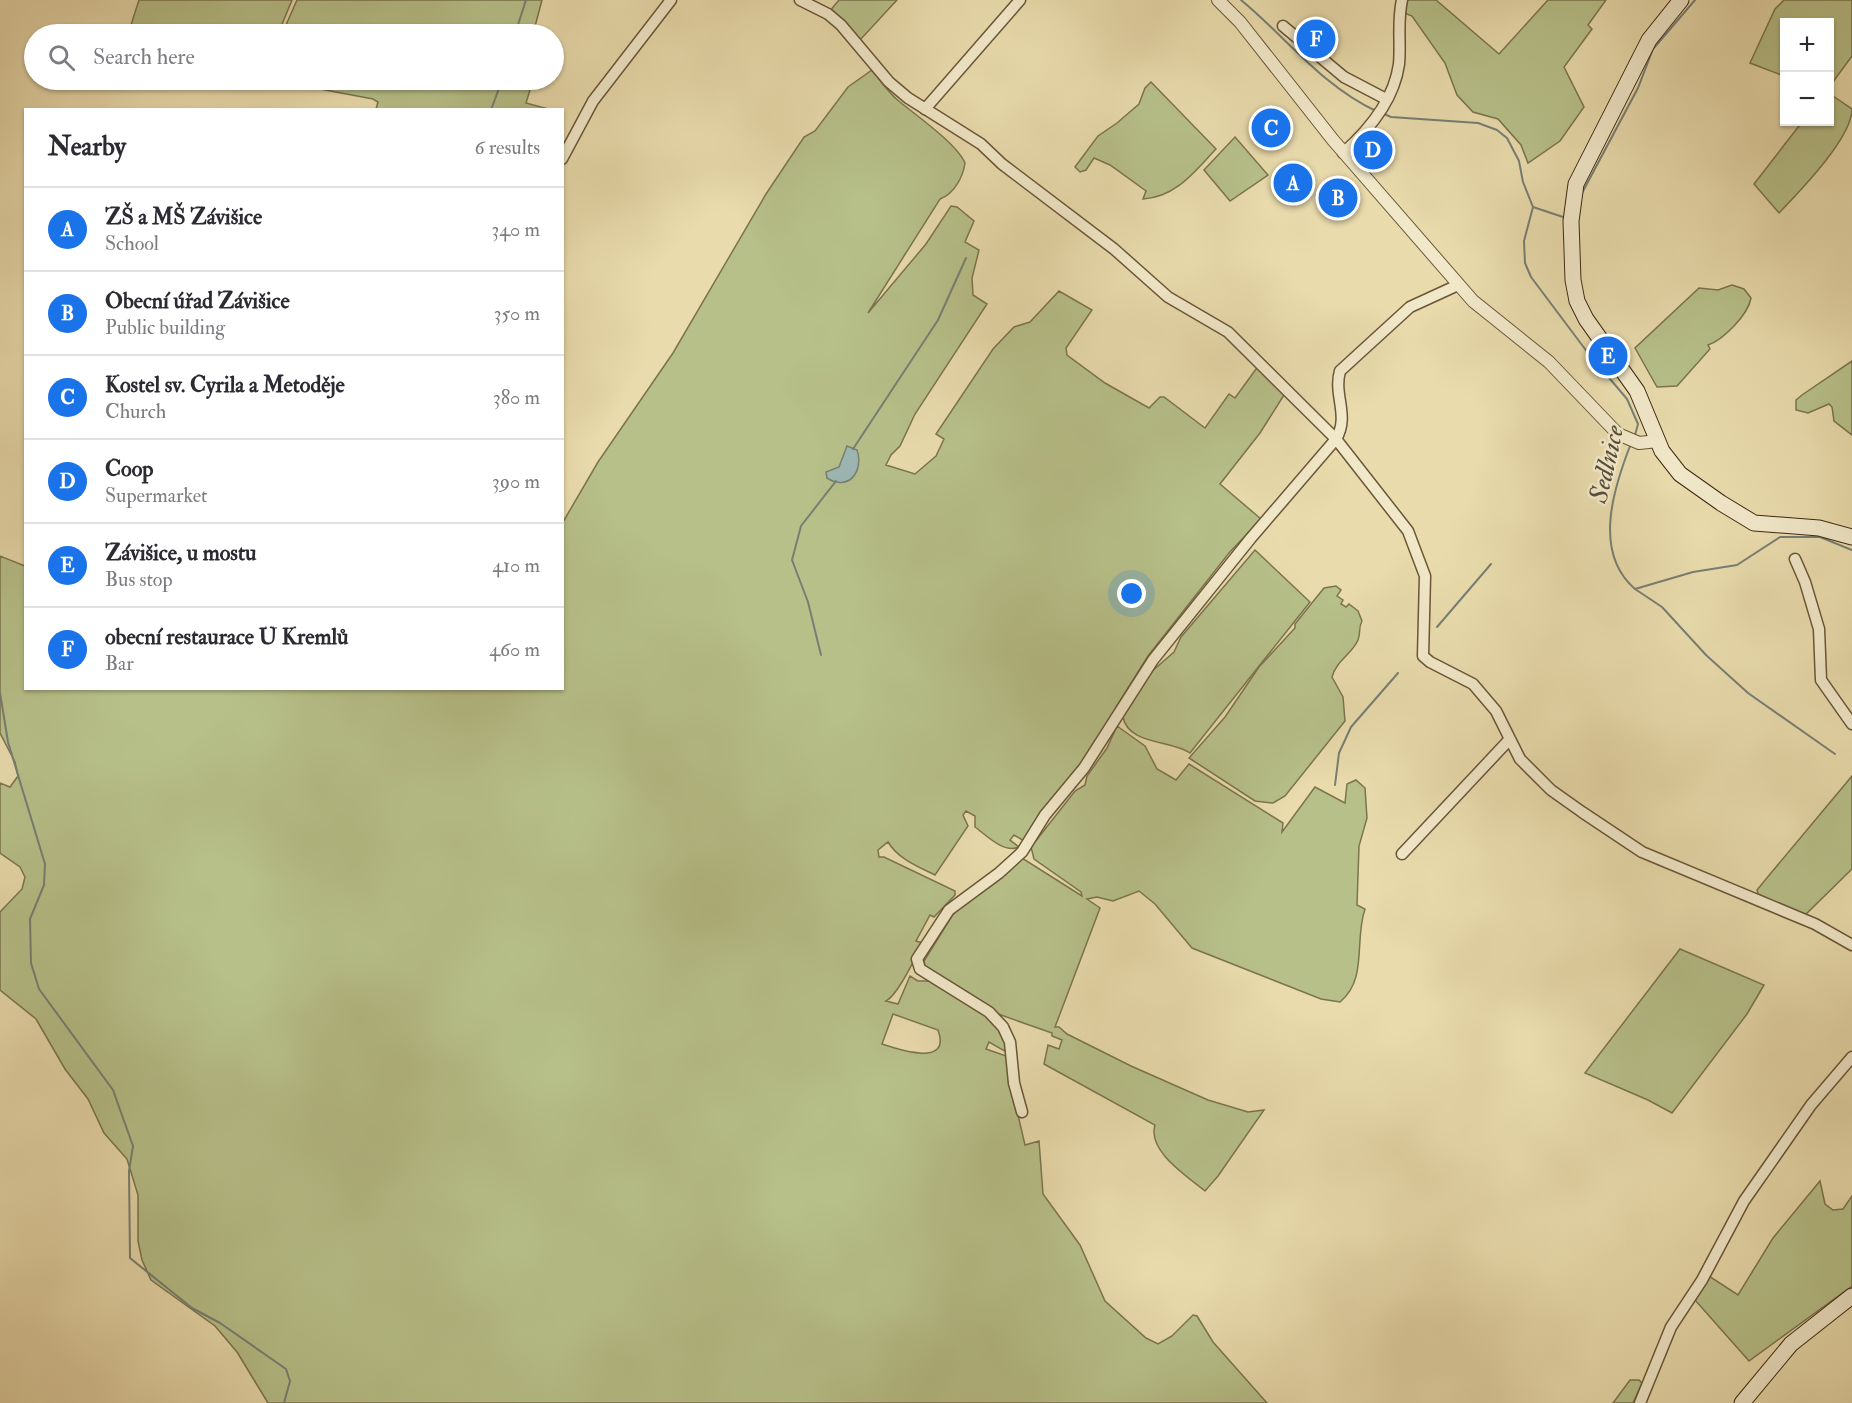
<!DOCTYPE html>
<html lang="en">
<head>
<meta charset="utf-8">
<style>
	body { margin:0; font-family:"IM FELL Double Pica",serif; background:#f7f7f7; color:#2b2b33 }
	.controls { position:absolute; right:18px; top:18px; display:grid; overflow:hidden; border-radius:0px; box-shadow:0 2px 4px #0004 }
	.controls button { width:54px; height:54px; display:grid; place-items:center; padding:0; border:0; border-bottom:2px solid #e1e1e2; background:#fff; color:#2b2b33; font:30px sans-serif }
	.you { position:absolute; left:1132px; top:594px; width:21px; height:21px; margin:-15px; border:4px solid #fff; border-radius:50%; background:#1a73e8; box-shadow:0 0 0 9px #1a73e833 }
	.badge { display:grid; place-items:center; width:39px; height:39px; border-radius:50%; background:#1a73e8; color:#fff; font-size:20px; font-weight:700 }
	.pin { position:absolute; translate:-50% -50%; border:3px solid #fff; box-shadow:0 2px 6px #0006 }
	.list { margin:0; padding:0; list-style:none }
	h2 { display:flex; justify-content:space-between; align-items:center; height:78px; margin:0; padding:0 24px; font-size:26px }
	h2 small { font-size:20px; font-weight:400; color:#7c7c81 }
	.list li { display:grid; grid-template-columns:39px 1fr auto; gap:18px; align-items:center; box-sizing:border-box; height:84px; padding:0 24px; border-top:2px solid #e1e1e2 }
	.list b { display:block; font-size:22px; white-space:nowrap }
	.list p { margin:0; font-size:20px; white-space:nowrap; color:#7c7c81 }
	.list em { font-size:20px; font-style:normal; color:#7c7c81 }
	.icon { flex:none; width:33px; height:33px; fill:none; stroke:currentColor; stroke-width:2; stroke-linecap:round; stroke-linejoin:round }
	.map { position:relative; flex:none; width:1852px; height:1403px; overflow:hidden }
	.search { position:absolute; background:#fff; box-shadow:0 2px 4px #0004; left:24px; top:24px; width:540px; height:66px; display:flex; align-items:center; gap:15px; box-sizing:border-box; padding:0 21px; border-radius:33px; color:#7c7c81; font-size:22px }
	.panel { position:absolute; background:#fff; box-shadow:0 2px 4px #0004; left:24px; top:108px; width:540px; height:582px; border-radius:0px }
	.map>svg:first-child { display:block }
	.green { fill:#b7c089; stroke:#7b744e; stroke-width:1.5; fill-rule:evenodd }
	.water { fill:#9db8b5; stroke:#777f74; stroke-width:1.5 }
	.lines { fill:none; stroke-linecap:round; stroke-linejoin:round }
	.stream { stroke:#777f74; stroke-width:2 }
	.minor-casing { stroke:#6a5638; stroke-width:13 }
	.tertiary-casing { stroke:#6a5638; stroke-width:14 }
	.secondary-casing { stroke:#3f2912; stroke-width:17 }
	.minor { stroke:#f1e8c9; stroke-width:10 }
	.tertiary { stroke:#f1e8c9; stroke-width:12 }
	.secondary { stroke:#f1e8c9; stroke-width:15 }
	.labels { text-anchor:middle; stroke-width:5; stroke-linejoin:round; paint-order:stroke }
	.water-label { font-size:27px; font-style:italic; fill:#564d3b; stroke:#f1e8c9 }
</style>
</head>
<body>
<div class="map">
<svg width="1852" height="1403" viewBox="0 0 1852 1403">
	<rect width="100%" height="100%" fill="#e9dbac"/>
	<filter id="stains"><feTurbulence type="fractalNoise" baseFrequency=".00333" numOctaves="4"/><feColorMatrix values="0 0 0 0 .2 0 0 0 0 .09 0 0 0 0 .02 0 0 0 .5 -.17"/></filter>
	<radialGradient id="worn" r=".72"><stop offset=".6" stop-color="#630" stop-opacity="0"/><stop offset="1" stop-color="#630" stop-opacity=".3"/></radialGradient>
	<g class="green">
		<path d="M139 0H292L278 34H145L130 28Z"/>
		<path d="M297 0H542L533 34H282Z"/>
		<path d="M839 0H897L860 40 829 12Z"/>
		<path d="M1408 0H1436L1499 54 1548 0H1606L1588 25 1592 29 1564 67 1584 107 1560 141 1528 163 1521 145 1498 119 1473 112 1457 95 1445 63 1412 16 1402 12Z"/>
		<path d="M1784 0H1852V56L1830 86V22H1784V76L1750 63 1775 9Z"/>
		<path d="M872 70C881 81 889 94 900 102 917 116 957 144 965 163 963 177 954 194 940 199L868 313 926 244 951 206 957 207 974 221 965 242 979 250 972 278 973 295 987 304 915 414 900 446 891 455 886 465 915 474 936 456 944 439 936 434 993 349 1014 327 1030 322 1059 291 1092 310 1066 348 1067 355 1105 383 1149 408 1160 397H1164L1205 428 1229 394 1235 398 1259 365 1284 395 1260 433 1220 484 1261 519 1229 553 1148 656 1116 707 1104 732 1024 841 1014 835 1010 840 1019 847C1004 854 986 835 975 827V816L966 811 963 815 968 826 935 875C919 867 898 859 888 842L878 850 879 857H884L955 891V895L934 917 930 915 916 941 923 943C916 956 898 995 886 1001L898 1004 910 976 918 981H933L999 1023 1008 1053 989 1042 986 1049 1009 1057 1011 1085 1025 1145 1039 1141 1043 1194 1080 1245 1105 1301 1146 1338 1158 1344 1172 1336 1193 1315 1197 1316 1213 1342 1267 1403H268L237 1352 215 1326 151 1280 142 1260 138 1241V1195L127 1159 104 1133 88 1099 65 1069 36 1019 0 990V912L22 889 25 877 20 867 0 853V783L10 787 18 776 15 762 0 733V556L25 566 26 688H562L563 522 598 462 673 353 766 194 804 137 815 131 848 87ZM893 1014 938 1030C952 1068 897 1049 882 1044Z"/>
		<path d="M272 80H521L520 84 530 90 526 103 548 109H376L378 102 373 99Z"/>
		<path d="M1151 82 1216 149C1194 172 1176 197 1143 199L1146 191 1110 165 1094 158 1086 170 1080 172 1075 167 1098 136 1117 123 1139 104 1145 88Z"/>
		<path d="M1830 94 1852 109C1852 138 1800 191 1779 213L1754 184 1802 122H1830Z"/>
		<path d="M1235 137 1268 175 1230 201 1204 170Z"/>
		<path d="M1732 285 1744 289 1751 298C1748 315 1723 340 1708 345L1710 349 1677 386 1657 387 1635 348 1699 288 1718 290Z"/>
		<path d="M1852 361V435L1834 421 1832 407 1829 404 1808 413 1796 410V400L1802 395Z"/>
		<path d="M1255 550 1310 602 1190 753C1172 740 1128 745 1123 717L1150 673 1174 652 1181 637Z"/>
		<path d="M1336 586 1341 590 1337 596 1343 600 1341 604 1346 607 1349 604 1358 611 1362 621C1358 628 1361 633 1358 640 1352 654 1336 661 1332 677L1343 697 1345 721 1285 796 1273 803 1255 801 1189 758 1225 717 1259 667 1295 628V624L1324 588Z"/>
		<path d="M1117 726 1145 746 1157 769 1176 780 1189 764 1283 823 1282 832 1315 787 1345 803 1347 784 1356 780 1365 788 1367 818 1359 846 1357 905 1365 909C1354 940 1368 979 1340 1002L1321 999 1192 948 1155 904 1139 891 1113 901 1097 897 1087 899 1100 908 1055 1027H1059L1067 1034 1131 1066 1208 1100 1248 1112 1264 1110 1218 1176 1205 1191C1187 1176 1147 1151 1155 1125L1044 1064 1048 1045 1059 1049 1062 1040 1052 1036V1033L998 1014 925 966 924 961 955 911 1005 875 1022 858 1082 896 1081 892 1034 859 1031 847 1075 791 1085 785 1087 776 1107 748Z"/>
		<path d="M1852 776V869L1805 915 1758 894 1757 890 1766 879Z"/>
		<path d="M1680 949 1764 985 1747 1014 1672 1113 1648 1100 1585 1073Z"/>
		<path d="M1820 1181 1825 1204 1833 1210 1843 1209 1852 1196V1286L1749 1361 1695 1300 1709 1276 1738 1295 1773 1238Z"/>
		<path d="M1630 1380H1639L1642 1383 1633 1403H1613Z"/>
	</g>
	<path class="water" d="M847 446 857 450C864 471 849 492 827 478L826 472 839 467Z"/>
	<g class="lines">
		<g class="stream">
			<path d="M1241 0C1286 37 1322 86 1376 111"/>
			<path d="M515 34 526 0"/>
			<path d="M491 110 502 80"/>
			<path d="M1384 114 1391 117 1478 123 1497 130 1507 138 1519 161 1523 182 1533 207 1524 241 1525 263 1531 277 1588 353 1627 399 1638 424 1635 435"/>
			<path d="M1582 193 1638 88 1653 49 1695 0"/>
			<path d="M1533 207 1566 218"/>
			<path d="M1630 446C1613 490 1593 553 1635 589L1693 572 1737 565 1780 537H1820L1852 550"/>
			<path d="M853 449 938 320 966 258"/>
			<path d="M1635 589 1662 607 1706 655 1748 693 1835 754"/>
			<path d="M1437 627 1491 564"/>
			<path d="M821 655 808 602 792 560 801 526 836 481"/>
			<path d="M0 693 8 742 45 864 44 885 30 919 31 963 39 989 113 1090 133 1146 129 1171 130 1258 192 1308 220 1323 286 1369 290 1381 284 1403"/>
			<path d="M1335 785 1339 753 1351 727 1398 673"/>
		</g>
		<defs>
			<g id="minor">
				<path d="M800 0 828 14 841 25 889 82 908 98 981 144 1002 164 1114 249 1168 297 1228 332 1336 439 1408 531 1425 576 1423 656 1430 662 1473 684 1496 711 1520 759 1551 790 1582 812 1642 852 1815 924 1852 945"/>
				<path d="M1283 26 1344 77 1386 99"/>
				<path d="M925 109 1020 0"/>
				<path d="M1343 153C1369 130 1394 101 1399 64 1401 43 1397 22 1402 0"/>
				<path d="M562 159 593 101 671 0"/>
				<path d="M1795 559 1805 582 1819 629 1821 680 1852 724"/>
				<path d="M1402 854 1509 740"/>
				<path d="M1022 1112 1014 1083 1010 1042 1003 1027 989 1012 920 969 917 959 949 910 999 873 1022 852 1045 815 1084 768 1153 660 1251 538 1336 439C1350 416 1333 395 1340 371L1410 307 1458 285"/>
				<path d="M1640 1403 1671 1327 1702 1280 1744 1201 1811 1105 1852 1057"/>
			</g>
			<path id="tertiary" d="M1218 0 1240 22 1333 140 1473 301 1549 362 1618 434 1639 443 1658 441"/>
			<g id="secondary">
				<path d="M1681 0 1649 40 1576 184 1571 221 1573 280 1577 301 1586 319 1637 391 1662 451 1680 474 1721 503 1754 523 1819 528 1852 537"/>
				<path d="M1742 1403 1791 1344 1852 1296"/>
			</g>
		</defs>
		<use href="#minor" class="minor-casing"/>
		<use href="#tertiary" class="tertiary-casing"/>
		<use href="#secondary" class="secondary-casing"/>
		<use href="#minor" class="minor"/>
		<use href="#tertiary" class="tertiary"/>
		<use href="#secondary" class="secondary"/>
	</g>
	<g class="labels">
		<g class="water-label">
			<text transform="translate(1606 464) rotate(-77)" y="9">Sedlnice</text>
		</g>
	</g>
	<rect width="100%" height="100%" filter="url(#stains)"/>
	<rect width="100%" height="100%" fill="url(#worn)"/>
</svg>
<div class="controls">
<button>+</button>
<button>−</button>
</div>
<div class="you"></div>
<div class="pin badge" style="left:1293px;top:183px">A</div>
<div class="pin badge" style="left:1338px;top:198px">B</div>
<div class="pin badge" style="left:1271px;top:128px">C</div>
<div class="pin badge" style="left:1373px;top:150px">D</div>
<div class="pin badge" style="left:1608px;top:356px">E</div>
<div class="pin badge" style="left:1316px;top:39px">F</div>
<div class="search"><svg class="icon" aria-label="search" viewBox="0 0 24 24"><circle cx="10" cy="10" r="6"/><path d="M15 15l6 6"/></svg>Search here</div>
<section class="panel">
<h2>Nearby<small>6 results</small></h2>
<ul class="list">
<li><span class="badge">A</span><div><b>ZŠ a MŠ Závišice</b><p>School</p></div><em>340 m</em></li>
<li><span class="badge">B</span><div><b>Obecní úřad Závišice</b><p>Public building</p></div><em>350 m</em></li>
<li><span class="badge">C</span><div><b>Kostel sv. Cyrila a Metoděje</b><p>Church</p></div><em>380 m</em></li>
<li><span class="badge">D</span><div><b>Coop</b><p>Supermarket</p></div><em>390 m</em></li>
<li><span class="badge">E</span><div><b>Závišice, u mostu</b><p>Bus stop</p></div><em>410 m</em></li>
<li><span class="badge">F</span><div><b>obecní restaurace U Kremlů</b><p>Bar</p></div><em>460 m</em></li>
</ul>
</section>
</div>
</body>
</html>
